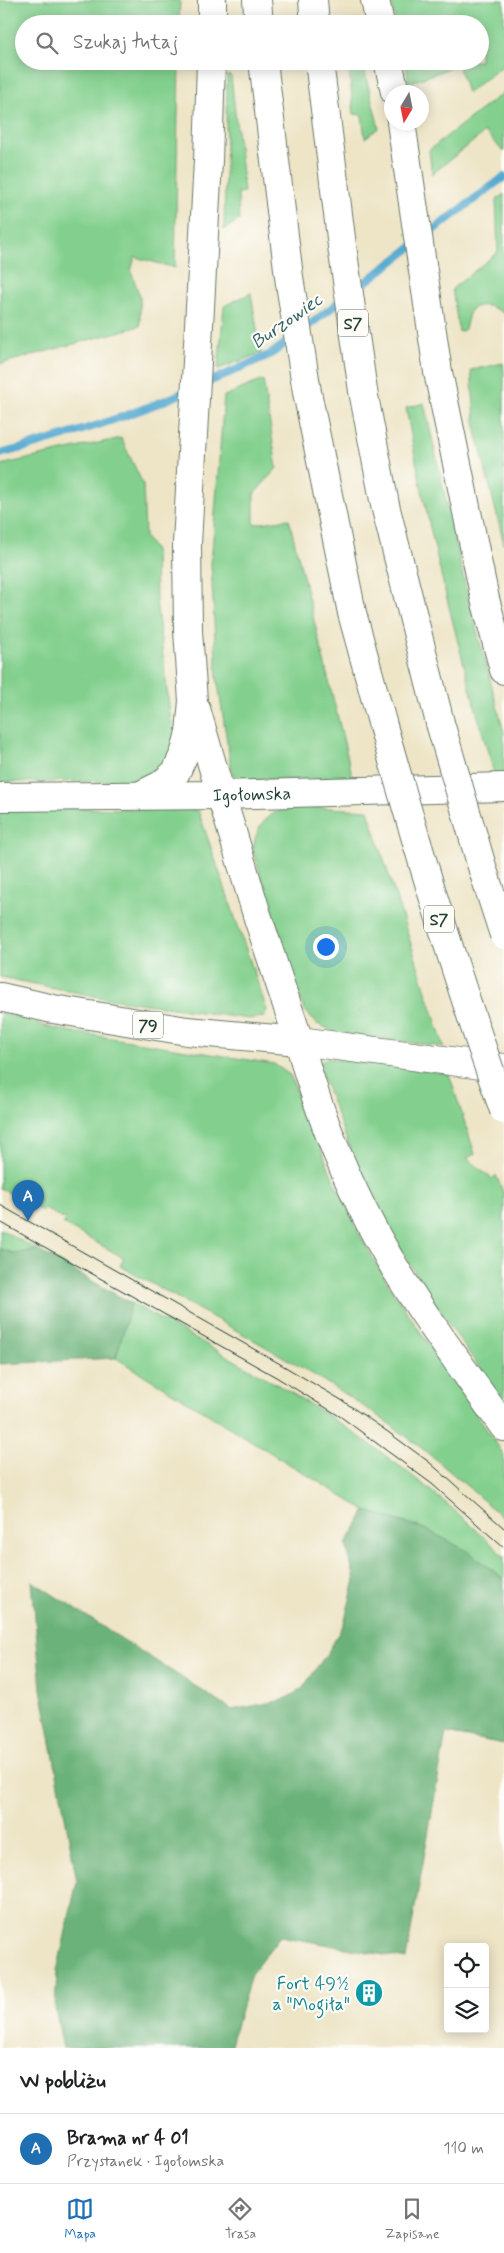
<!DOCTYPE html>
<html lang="pl">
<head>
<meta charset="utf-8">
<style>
	body { margin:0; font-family:Mynerve,sans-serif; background:#f6f6f6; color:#202124 }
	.controls { position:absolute; right:15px; bottom:15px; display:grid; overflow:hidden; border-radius:5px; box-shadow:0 2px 12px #0003 }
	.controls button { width:45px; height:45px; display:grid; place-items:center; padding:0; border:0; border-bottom:1px solid #e0e0e0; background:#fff; color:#202124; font:25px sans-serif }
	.compass { position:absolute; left:384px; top:85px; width:45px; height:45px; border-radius:50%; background:#fff; box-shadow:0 2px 12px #0003; rotate:190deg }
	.you { position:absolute; left:325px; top:946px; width:18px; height:18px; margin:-12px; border:4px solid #fff; border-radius:50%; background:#1a73e8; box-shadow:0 0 0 8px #1a73e833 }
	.badge { display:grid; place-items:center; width:32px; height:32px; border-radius:50%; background:#1f6fb2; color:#fff; font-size:16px; font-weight:700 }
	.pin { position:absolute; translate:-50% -41px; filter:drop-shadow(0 1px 2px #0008) }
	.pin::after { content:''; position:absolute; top:26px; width:18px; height:15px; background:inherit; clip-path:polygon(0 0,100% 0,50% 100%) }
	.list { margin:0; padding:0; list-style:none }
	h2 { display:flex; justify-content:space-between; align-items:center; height:65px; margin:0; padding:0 20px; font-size:21px }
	h2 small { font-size:16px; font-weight:400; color:#757577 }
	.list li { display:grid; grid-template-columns:32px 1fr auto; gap:15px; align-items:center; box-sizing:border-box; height:70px; padding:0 20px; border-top:1px solid #e0e0e0 }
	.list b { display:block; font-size:19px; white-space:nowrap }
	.list p { margin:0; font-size:16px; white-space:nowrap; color:#757577 }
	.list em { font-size:16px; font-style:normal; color:#757577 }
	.icon { flex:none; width:28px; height:28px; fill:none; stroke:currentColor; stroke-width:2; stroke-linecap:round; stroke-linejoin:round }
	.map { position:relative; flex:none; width:504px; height:2048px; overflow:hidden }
	.search { position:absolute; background:#fff; box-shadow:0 2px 12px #0003; left:15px; right:15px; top:15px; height:55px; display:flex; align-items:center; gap:12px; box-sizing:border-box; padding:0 18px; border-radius:28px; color:#757577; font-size:19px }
	.sheet { height:135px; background:#fff }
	nav { display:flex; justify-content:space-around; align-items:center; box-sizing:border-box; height:70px; border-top:1px solid #e0e0e0; background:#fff; font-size:14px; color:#757577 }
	nav a { display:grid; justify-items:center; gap:2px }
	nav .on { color:#1f6fb2 }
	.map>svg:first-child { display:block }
	.green { fill:#83d08e; stroke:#518661 }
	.forest { fill:#6ab279; stroke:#447856 }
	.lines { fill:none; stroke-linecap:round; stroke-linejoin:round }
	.stream { stroke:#54a9d0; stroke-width:8 }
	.major-casing { stroke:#677867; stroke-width:30 }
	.highway-casing { stroke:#677867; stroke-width:30 }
	.major { stroke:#fff; stroke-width:28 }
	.highway { stroke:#fff; stroke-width:28 }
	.tram { stroke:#1f3d34; stroke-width:1 }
	.highway-bridge-casing { stroke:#677867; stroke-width:30; stroke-linecap:butt }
	.highway-bridge { stroke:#fff; stroke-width:28 }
	.labels { text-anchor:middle; stroke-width:4.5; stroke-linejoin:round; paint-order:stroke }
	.shield { fill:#fdfcf7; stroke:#62766e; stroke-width:1 }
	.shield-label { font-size:16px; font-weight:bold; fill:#1f3d34 }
	.street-label { font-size:18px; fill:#1f3d34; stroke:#fdfcf7 }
	.culture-label { font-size:18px; fill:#0d838f; stroke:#fdfcf7; text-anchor:end }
	.water-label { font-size:19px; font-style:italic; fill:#32636b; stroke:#fdfcf7 }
</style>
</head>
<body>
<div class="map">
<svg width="504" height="2048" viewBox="0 0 504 2048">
	<rect width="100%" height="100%" fill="#fdfcf7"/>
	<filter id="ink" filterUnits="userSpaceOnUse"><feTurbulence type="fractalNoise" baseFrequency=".02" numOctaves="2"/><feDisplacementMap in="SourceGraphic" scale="10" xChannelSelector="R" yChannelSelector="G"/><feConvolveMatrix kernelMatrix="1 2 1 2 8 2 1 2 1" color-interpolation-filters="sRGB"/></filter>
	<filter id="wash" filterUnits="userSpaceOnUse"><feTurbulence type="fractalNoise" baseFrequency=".0096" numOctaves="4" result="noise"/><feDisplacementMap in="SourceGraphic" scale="20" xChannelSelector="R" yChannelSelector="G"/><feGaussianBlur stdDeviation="1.12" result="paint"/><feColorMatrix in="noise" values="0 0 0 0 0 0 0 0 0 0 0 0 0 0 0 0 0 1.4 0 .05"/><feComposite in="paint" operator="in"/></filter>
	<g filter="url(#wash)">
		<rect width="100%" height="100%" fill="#eee5c7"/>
		<g class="green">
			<path d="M0 0H180L179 24H24V61H179L175 268 135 257 131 271 140 297V326L0 364Z"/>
			<path d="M391 0H504V65L467 93 458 65 409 83 405 61H480V24H396Z"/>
			<path d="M348 61H362L379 128 365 138 362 115 354 114Z"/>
			<path d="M227 75 231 76 244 192 238 193 239 220 224 230Z"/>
			<path d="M504 92V152L485 132 432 174 429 150Z"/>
			<path d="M504 194V314C494 306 481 302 470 310L465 329 459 332 452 289 498 252 496 200Z"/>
			<path d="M251 293 261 353 218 369 224 306Z"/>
			<path d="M503 363 504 373V544L476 431 471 370Z"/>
			<path d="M263 380 277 468 254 494V524L289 519 353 779 235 780 231 767 217 678 211 564 224 396Z"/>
			<path d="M424 403 467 593 504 732V778L495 777C460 655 428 533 406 408Z"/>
			<path d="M121 438 143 484 145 537 155 551 156 600 171 721 180 749 166 769 144 781 0 782V465Z"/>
			<path d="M292 806 368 810 444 1047 338 1033 317 1024 304 1009 253 851C255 826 268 812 292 806Z"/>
			<path d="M73 808 198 810 267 1010 264 1017 248 1019 104 998 0 977V810Z"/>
			<path d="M0 1012 55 1029 274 1064 290 1075 336 1185 362 1239 388 1284 504 1455V1519C463 1482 421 1445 375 1414 294 1359 205 1314 120 1266L124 1258 63 1224 65 1220 44 1208 42 1211 0 1188Z"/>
			<path d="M327 1058 449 1074 475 1154 467 1158 492 1179 496 1175 504 1194V1403C467 1350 429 1297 396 1242 363 1187 340 1125 318 1064Z"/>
			<path d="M0 1229 36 1249 16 1254 0 1249Z"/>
			<path d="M131 1303C204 1344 279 1382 348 1429 404 1467 456 1509 504 1556V1579L469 1552 425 1529 366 1511 116 1358Z"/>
		</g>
		<g class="forest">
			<path d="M0 1249 16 1254 36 1249 131 1303 116 1358 0 1364Z"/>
			<path d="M366 1511 425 1529 469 1552 504 1579V1744L446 1733 406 1959 280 1936 251 1974 230 2048H63L55 2008 57 1971 77 1881 41 1689 32 1581 232 1710 283 1700 302 1689 330 1649 344 1623 355 1580 346 1544Z"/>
		</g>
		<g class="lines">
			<g class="stream">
				<path d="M424 237 504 177"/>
				<path d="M355 290 413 246"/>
				<path d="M303 330 343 299"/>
				<path d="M200 386 271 354 294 337"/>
				<path d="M0 454C65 437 128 417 190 390"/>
			</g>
		</g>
	</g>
	<g filter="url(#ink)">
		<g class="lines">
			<defs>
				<g id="major">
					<path d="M221 795 258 918 299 1041"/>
					<path id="s1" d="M0 797 221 795 504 787"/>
					<path d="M0 997 53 1009 187 1031 299 1041 504 1068"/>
				</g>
				<g id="highway">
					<path d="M257 0 259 24"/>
					<path d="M313 0 315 24"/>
					<path d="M375 0 380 24"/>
					<path d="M212 24V0"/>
					<path d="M263 61 289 277 307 392 352 613 383 726"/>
					<path d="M319 61 342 246 363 391 385 505 440 723"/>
					<path d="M388 61 395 92"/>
					<path d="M401 122 438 372 485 599 504 670"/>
					<path d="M196 709 221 795"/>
					<path d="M141 795 161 785 176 772 185 752 190 732 193 701 188 631 187 544 208 161 211 61"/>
					<path d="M299 1041C319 1116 350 1191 389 1258 423 1316 465 1371 504 1427"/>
				</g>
			</defs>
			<use href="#major" class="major-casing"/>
			<use href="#highway" class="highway-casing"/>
			<use href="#major" class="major"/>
			<use href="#highway" class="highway"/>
			<g class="tram">
				<path d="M0 1205 282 1365 343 1401 388 1432 429 1462 504 1528"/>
				<path d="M0 1222 276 1377 341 1417 432 1484 504 1548"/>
			</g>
			<defs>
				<g id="highway-bridge">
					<path d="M440 723 483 870 504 935"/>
					<path d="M383 726C420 855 458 984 504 1110"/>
				</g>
			</defs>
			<use href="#highway-bridge" class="highway-bridge-casing"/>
			<use href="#highway-bridge" class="highway-bridge"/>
		</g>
	</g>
	<defs>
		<symbol id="building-disc" viewBox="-11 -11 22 22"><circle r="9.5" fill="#0f9aa8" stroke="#fdfcf7"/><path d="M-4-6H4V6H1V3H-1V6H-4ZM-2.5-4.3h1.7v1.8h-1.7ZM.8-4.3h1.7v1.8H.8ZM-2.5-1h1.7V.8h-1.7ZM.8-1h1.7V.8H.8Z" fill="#fff"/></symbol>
	</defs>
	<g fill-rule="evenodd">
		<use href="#building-disc" x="353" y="1977" width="32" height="32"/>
	</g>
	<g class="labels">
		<g class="shield">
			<rect x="338" y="309.5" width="30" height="27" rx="4"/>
			<rect x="424" y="905.5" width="30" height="27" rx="4"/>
			<rect x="133" y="1011.5" width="30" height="27" rx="4"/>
		</g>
		<g class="shield-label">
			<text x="353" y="329">S7</text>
			<text x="439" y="925">S7</text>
			<text x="148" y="1031">79</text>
		</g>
		<g class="street-label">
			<text dy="6" stroke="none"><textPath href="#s1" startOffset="252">Igołomska</textPath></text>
		</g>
		<g class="culture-label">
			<text x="350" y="1989">Fort 49½<tspan x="350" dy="21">a "Mogiła"</tspan></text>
		</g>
		<g class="water-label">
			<text transform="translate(286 320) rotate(-35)" y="7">Burzowiec</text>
		</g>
	</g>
</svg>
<div class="controls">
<button><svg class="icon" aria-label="locate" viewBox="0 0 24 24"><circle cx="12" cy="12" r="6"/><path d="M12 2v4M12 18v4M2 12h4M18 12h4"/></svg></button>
<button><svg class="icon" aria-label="layers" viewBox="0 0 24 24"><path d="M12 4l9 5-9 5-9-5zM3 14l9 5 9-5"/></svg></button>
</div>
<svg class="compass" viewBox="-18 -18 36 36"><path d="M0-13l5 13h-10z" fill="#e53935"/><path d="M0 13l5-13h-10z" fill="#757577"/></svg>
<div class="you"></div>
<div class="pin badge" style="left:28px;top:1221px">A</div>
<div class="search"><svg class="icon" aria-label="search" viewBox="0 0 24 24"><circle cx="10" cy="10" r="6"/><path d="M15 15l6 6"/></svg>Szukaj tutaj</div>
</div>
<section class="sheet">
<h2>W pobliżu<small></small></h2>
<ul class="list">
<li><span class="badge">A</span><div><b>Brama nr 4 01</b><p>Przystanek · Igołomska</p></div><em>110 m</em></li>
</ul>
</section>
<nav>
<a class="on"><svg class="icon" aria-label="map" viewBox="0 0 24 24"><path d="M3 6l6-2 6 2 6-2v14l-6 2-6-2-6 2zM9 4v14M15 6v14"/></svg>Mapa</a>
<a><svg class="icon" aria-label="directions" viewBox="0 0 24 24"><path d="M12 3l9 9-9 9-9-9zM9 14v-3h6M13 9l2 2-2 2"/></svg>Trasa</a>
<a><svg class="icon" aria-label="saved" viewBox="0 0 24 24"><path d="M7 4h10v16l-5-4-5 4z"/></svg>Zapisane</a>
</nav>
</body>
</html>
